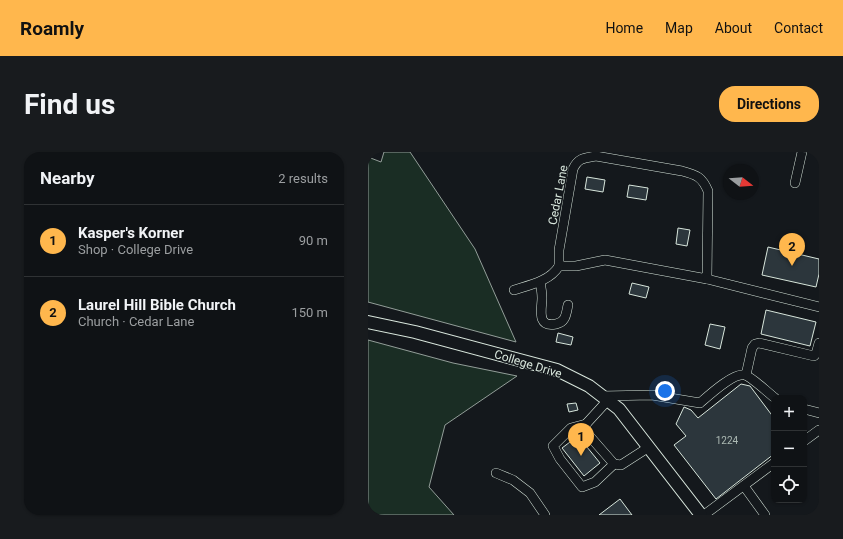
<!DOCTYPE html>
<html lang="en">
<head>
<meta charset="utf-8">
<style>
	body { margin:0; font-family:Roboto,sans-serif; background:#181b1e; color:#f1f3f6 }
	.controls { position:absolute; right:12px; bottom:12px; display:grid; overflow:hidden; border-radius:8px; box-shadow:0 1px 3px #0004 }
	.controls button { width:36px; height:36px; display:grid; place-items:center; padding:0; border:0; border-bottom:1px solid #2f3234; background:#0f1215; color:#f1f3f6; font:20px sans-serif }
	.compass { position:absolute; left:355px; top:12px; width:36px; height:36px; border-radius:50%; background:#0f1215; box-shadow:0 1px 3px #0004; rotate:107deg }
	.you { position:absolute; left:297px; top:239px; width:14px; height:14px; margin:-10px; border:3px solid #fff; border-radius:50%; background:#1a73e8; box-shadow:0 0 0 6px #1a73e833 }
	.badge { display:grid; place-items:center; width:26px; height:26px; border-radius:50%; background:#ffb74d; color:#111; font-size:13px; font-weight:700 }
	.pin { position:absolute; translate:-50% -33px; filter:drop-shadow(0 1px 2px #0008) }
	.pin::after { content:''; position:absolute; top:21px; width:14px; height:12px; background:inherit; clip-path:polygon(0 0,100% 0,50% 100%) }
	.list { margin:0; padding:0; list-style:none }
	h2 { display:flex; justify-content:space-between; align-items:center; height:52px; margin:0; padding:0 16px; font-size:17px }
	h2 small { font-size:13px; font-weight:400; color:#9b9ea0 }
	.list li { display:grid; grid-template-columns:26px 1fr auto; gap:12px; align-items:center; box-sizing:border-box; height:72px; padding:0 16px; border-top:1px solid #2f3234 }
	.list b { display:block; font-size:15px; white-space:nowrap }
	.list p { margin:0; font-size:13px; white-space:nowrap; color:#9b9ea0 }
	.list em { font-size:13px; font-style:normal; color:#9b9ea0 }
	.icon { flex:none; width:22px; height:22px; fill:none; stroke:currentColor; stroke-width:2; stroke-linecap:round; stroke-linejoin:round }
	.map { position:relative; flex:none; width:451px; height:363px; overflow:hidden; border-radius:16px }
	header { display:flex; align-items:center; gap:24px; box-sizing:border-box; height:56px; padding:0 20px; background:#ffb74d; color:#111 }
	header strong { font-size:19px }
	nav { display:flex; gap:22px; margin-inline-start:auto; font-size:14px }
	.intro { display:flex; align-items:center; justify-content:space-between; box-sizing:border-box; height:96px; padding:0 24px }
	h1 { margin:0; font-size:28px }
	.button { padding:10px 18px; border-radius:16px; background:#ffb74d; color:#111; font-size:14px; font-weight:700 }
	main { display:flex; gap:24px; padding:0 24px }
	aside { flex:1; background:#0f1215; border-radius:16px; box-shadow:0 1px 3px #0004 }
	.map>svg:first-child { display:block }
	.green { fill:#1a2d24; stroke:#939e99 }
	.building { fill:#2c363c; stroke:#d8e6dc }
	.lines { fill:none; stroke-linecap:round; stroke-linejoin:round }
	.minor-casing { stroke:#d8e6dc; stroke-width:10 }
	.major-casing { stroke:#d8e6dc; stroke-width:14 }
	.minor { stroke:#14181c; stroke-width:9 }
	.major { stroke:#14181c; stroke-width:12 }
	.labels { text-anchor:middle; stroke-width:3; stroke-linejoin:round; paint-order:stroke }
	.number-label { font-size:10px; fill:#adbab4 }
	.street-label { font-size:12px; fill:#d8e6dc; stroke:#14181c }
</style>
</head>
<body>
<header>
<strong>Roamly</strong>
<nav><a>Home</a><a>Map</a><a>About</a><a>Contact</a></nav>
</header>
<div class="intro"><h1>Find us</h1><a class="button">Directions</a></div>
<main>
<aside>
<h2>Nearby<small>2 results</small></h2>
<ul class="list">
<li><span class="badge">1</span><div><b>Kasper's Korner</b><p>Shop · College Drive</p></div><em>90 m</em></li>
<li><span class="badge">2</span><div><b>Laurel Hill Bible Church</b><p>Church · Cedar Lane</p></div><em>150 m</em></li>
</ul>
</aside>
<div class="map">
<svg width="451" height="363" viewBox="0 0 451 363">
	<rect width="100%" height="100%" fill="#14181c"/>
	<g class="green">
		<path d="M16 0H42L107 97 148 190 0 150V5L13 10Z"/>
		<path d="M0 188 85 211 149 224 77 273 61 335 86 363H0Z"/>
	</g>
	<g class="building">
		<path d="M219 25 237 28 235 40 217 37Z"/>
		<path d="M261 33 280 36 278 48 259 45Z"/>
		<path d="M310 76 322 78 319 94 308 92Z"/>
		<path d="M400 95 451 107V122L448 135 394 123Z"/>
		<path d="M264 131 281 135 278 146 261 142Z"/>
		<path d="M398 158 448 170 442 194 393 182Z"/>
		<path d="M342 172 357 175 352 197 337 193Z"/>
		<path d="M190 181 205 185 203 193 188 190Z"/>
		<path d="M373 232 382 234 406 266V302L348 347 306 293 318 284 308 272 316 255 323 258 330 266Z"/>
		<path d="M208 251 210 258 201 260 199 252Z"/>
		<path d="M210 284 232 311 216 324 194 296Z"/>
		<path d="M252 347 264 363H231Z"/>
	</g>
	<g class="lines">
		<defs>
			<g id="minor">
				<path d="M228 4 314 19C329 23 334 25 340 39L339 127 237 108 208 114H191V98L205 17C210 6 216 6 228 4Z"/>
				<path d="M427 31 434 0"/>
				<path d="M339 127 451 155"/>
				<path d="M172 130C173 135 174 140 174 146 174 156 168 176 188 172 198 170 198 162 200 153"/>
				<path d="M146 138C162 133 182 129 191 114"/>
				<path d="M378 223 384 196 387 192 391 191 446 204 448 202 451 191"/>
				<path d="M234 244 284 243 332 251C340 244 366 220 377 223 385 226 399 240 407 246"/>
				<path d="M240 248 218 272 203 276 185 294 192 307 214 335 227 330 246 312"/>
				<path d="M436 257 451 261"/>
				<path d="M218 272V280L246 312 253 313 281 295"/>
				<path d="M436 289 451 278"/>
				<path d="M128 321 145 328 162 341 177 363"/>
				<path d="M376 334 397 363"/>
				<path d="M336 363 406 311"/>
			</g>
			<path id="major" d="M0 170 47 180 189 218 221 234 251 257 333 363"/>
		</defs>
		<use href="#minor" class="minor-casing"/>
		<use href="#major" class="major-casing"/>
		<use href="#minor" class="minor"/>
		<use href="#major" class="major"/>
	</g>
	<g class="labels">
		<g class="number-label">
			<text x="359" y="292">1224</text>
		</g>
		<g class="street-label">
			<text transform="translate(190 43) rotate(-79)" y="4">Cedar Lane</text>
			<text transform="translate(160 212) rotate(17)" y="4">College Drive</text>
		</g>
	</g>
</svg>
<div class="controls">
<button>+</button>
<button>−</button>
<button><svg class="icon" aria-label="locate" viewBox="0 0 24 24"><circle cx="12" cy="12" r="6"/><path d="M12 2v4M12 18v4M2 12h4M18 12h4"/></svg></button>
</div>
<svg class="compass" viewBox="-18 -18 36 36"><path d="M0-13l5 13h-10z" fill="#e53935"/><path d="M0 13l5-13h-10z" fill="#9b9ea0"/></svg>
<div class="you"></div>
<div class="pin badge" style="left:213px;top:304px">1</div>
<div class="pin badge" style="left:424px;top:114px">2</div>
</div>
</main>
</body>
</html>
